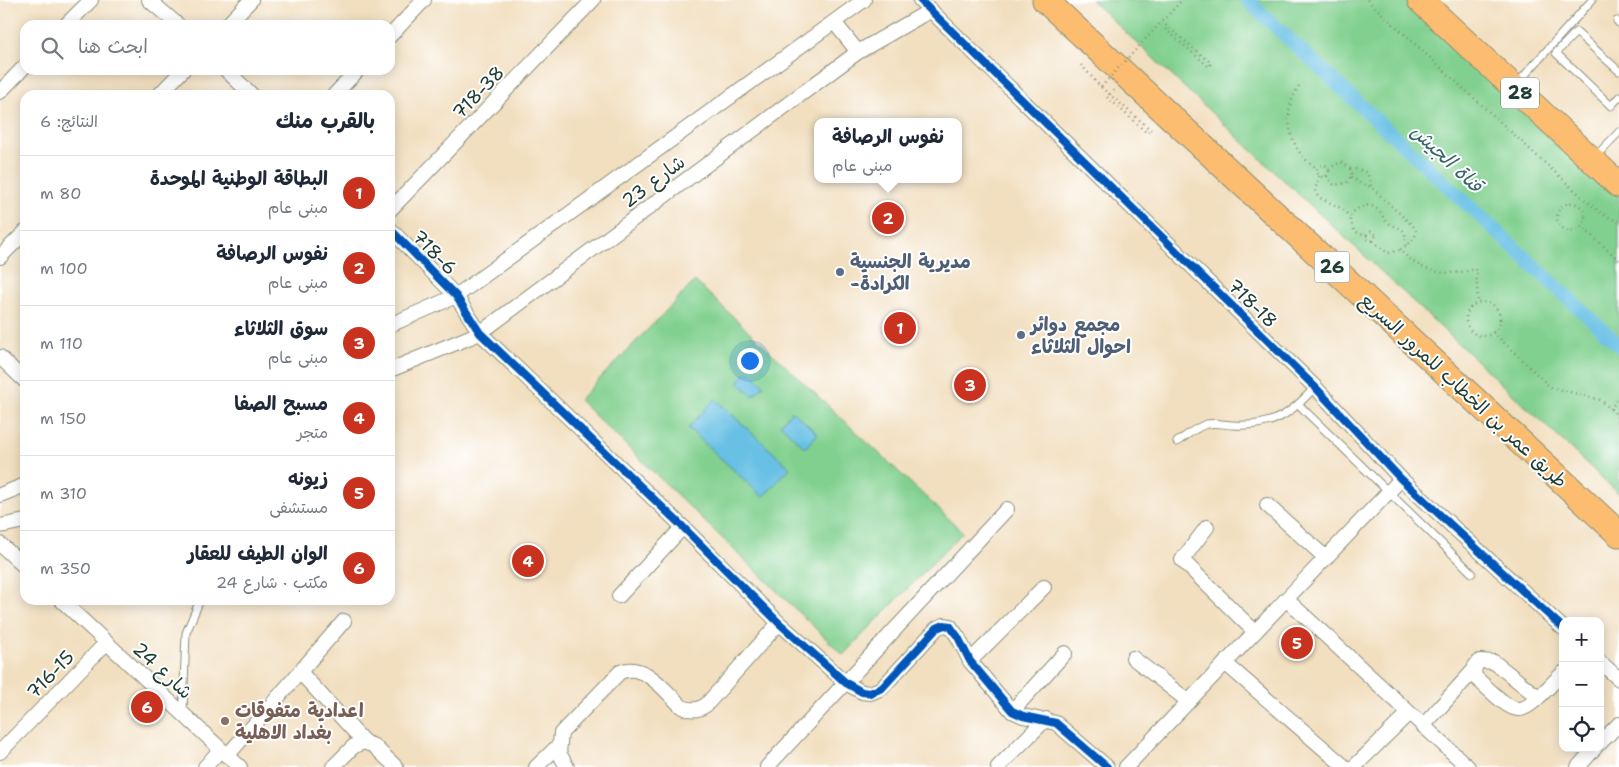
<!DOCTYPE html>
<html lang="ar">
<head>
<meta charset="utf-8">
<style>
	body { margin:0; font-family:"Shantell Sans","Playpen Sans Arabic",sans-serif; background:#f2f2f3; color:#1f2937; direction:rtl }
	.controls { position:absolute; right:15px; bottom:15px; display:grid; overflow:hidden; border-radius:10px; box-shadow:0 2px 12px #0003 }
	.controls button { width:45px; height:45px; display:grid; place-items:center; padding:0; border:0; border-bottom:1px solid #e0e1e3; background:#fff; color:#1f2937; font:25px sans-serif }
	.you { position:absolute; left:749px; top:360px; width:18px; height:18px; margin:-12px; border:4px solid #fff; border-radius:50%; background:#1a73e8; box-shadow:0 0 0 8px #1a73e833 }
	.badge { display:grid; place-items:center; width:32px; height:32px; border-radius:50%; background:#c8321e; color:#fff; font-size:16px; font-weight:700 }
	.pin { position:absolute; translate:-50% -50%; border:2px solid #fff; box-shadow:0 1px 5px #0006 }
	.popup { position:absolute; left:814px; top:118px; width:148px; height:65px; box-sizing:border-box; display:grid; place-content:center; border-radius:10px; background:#fff; filter:drop-shadow(0 1px 4px #0005); font-size:16px; white-space:nowrap; color:#747a83 }
	.popup b { font-size:19px; color:#1f2937 }
	.popup::after { content:''; position:absolute; left:50%; top:100%; margin-left:-10px; border:10px solid transparent; border-top-color:#fff }
	.list { margin:0; padding:0; list-style:none }
	h2 { display:flex; justify-content:space-between; align-items:center; height:65px; margin:0; padding:0 20px; font-size:21px }
	h2 small { font-size:16px; font-weight:400; color:#747a83 }
	.list li { display:grid; grid-template-columns:32px 1fr auto; gap:15px; align-items:center; box-sizing:border-box; height:75px; padding:0 20px; border-top:1px solid #e0e1e3 }
	.list b { display:block; font-size:19px; white-space:nowrap }
	.list p { margin:0; font-size:16px; white-space:nowrap; color:#747a83 }
	.list em { font-size:16px; font-style:normal; color:#747a83 }
	.icon { flex:none; width:28px; height:28px; fill:none; stroke:currentColor; stroke-width:2; stroke-linecap:round; stroke-linejoin:round }
	.map { position:relative; flex:none; width:1619px; height:767px; overflow:hidden; direction:ltr }
	.search { position:absolute; background:#fff; box-shadow:0 2px 12px #0003; left:20px; top:20px; width:375px; height:55px; display:flex; align-items:center; gap:12px; box-sizing:border-box; padding:0 18px; border-radius:15px; color:#747a83; font-size:19px }
	.panel { position:absolute; background:#fff; box-shadow:0 2px 12px #0003; left:20px; top:90px; width:375px; height:515px; border-radius:15px; direction:rtl }
	.map>svg:first-child { display:block }
	.green { fill:#81d08f; stroke:#508662 }
	.water { fill:#68c0e5; stroke:#447e8c }
	.lines { fill:none; stroke-linecap:round; stroke-linejoin:round }
	.canal { stroke:#68c0e5; stroke-width:14 }
	.lane-casing { stroke:#888e7a; stroke-width:9 }
	.street-casing { stroke:#888e7a; stroke-width:16 }
	.highway-casing { stroke:#888e7a; stroke-width:27 }
	.path { stroke:#888e7a; stroke-width:2.5; stroke-dasharray:1 4; stroke-linecap:butt }
	.lane { stroke:#fff; stroke-width:7 }
	.street { stroke:#fff; stroke-width:14 }
	.highway { stroke:#fcbd6f; stroke-width:25 }
	.path-bridge { stroke:#888e7a; stroke-width:2.5; stroke-dasharray:1 4; stroke-linecap:butt }
	.cycleway-casing { stroke:#fff; stroke-width:11 }
	.cycleway { stroke:#0057b8; stroke-width:8 }
	.service-dot { fill:#5c6f8a; stroke:#fff; stroke-width:2 }
	.education-dot { fill:#8d6e63; stroke:#fff; stroke-width:2 }
	.labels { text-anchor:middle; stroke-width:4; stroke-linejoin:round; paint-order:stroke }
	.shield { fill:#fff; stroke:#627771; stroke-width:1 }
	.shield-label { font-size:18px; font-weight:bold; fill:#1f3d34 }
	.street-label { font-size:19px; fill:#1f3d34; stroke:#fff }
	.service-label { font-size:19px; font-weight:bold; fill:#4e5e75; stroke:#fff; text-anchor:start }
	.education-label { font-size:19px; font-weight:bold; fill:#785e54; stroke:#fff; text-anchor:start }
	.water-label { font-size:20px; font-style:italic; fill:#356469; stroke:#fff }
</style>
</head>
<body>
<div class="map">
<svg width="1619" height="767" viewBox="0 0 1619 767">
	<rect width="100%" height="100%" fill="#fff"/>
	<filter id="ink" filterUnits="userSpaceOnUse"><feTurbulence type="fractalNoise" baseFrequency=".02" numOctaves="2"/><feDisplacementMap in="SourceGraphic" scale="10" xChannelSelector="R" yChannelSelector="G"/><feConvolveMatrix kernelMatrix="1 2 1 2 8 2 1 2 1" color-interpolation-filters="sRGB"/></filter>
	<filter id="wash" filterUnits="userSpaceOnUse"><feTurbulence type="fractalNoise" baseFrequency=".0096" numOctaves="4" result="noise"/><feDisplacementMap in="SourceGraphic" scale="20" xChannelSelector="R" yChannelSelector="G"/><feGaussianBlur stdDeviation="1.12" result="paint"/><feColorMatrix in="noise" values="0 0 0 0 0 0 0 0 0 0 0 0 0 0 0 0 0 1.4 0 .05"/><feComposite in="paint" operator="in"/></filter>
	<g filter="url(#wash)">
		<rect width="100%" height="100%" fill="#f2dfc0"/>
		<g class="green">
			<path d="M1091 0H1411L1619 193V494Z"/>
			<path d="M695 281 963 532 843 655 579 400Z"/>
		</g>
		<g class="water">
			<path d="M748 371 764 385 753 396 738 382Z"/>
			<path d="M715 399 790 468 763 497 688 428Z"/>
			<path d="M792 411 818 434 805 448 780 424Z"/>
		</g>
		<g class="lines">
			<path class="canal" d="M1247 0 1619 345"/>
		</g>
	</g>
	<g filter="url(#ink)">
		<g class="lines">
			<defs>
				<g id="lane">
					<path d="M1617 21 1619 23"/>
					<path d="M1619 71 1576 32 1556 53 1611 106 1619 97"/>
					<path d="M1516 85 1592 0"/>
					<path d="M1595 157 1619 132"/>
					<path d="M1299 405 1472 573"/>
					<path d="M1177 442C1186 436 1196 427 1207 424 1216 422 1225 425 1234 425 1273 427 1291 414 1315 387"/>
					<path d="M183 712 186 633 200 600"/>
				</g>
				<g id="street">
					<path d="M149 0 178 25"/>
					<path d="M920 0 1315 387 1401 479 1563 628"/>
					<path d="M834 22 858 52"/>
					<path d="M66 25 91 0"/>
					<path d="M227 25 251 0"/>
					<path d="M390 36 424 0"/>
					<path d="M226 70 252 95"/>
					<path d="M0 92 25 66"/>
					<path d="M159 95 183 70"/>
					<path d="M334 95 358 70"/>
					<path d="M390 210 593 0"/>
					<path d="M390 229 456 296 480 333 683 527 779 623 846 683 862 692 870 693 882 688 937 628 944 625 950 626 958 637 970 661 1012 711 1023 716 1056 723 1107 767"/>
					<path d="M0 257 25 232"/>
					<path d="M390 325 456 296 864 0"/>
					<path d="M0 357 25 381"/>
					<path d="M390 370 480 333 858 52 931 10"/>
					<path d="M0 495 25 485"/>
					<path d="M1267 505 1326 558"/>
					<path d="M0 526 25 521"/>
					<path d="M1207 527 1182 560 1255 632"/>
					<path d="M0 544 25 567"/>
					<path d="M619 596 683 527"/>
					<path d="M1286 599 1468 767"/>
					<path d="M61 600 240 767"/>
					<path d="M1133 658 1188 701"/>
					<path d="M970 661 1044 587"/>
					<path d="M1600 662 1619 679"/>
					<path d="M1225 663 1345 767"/>
					<path d="M300 672 364 742 374 746 396 767"/>
					<path d="M1538 697 1494 662 1480 661 1475 666 1474 676C1524 722 1516 719 1563 673"/>
					<path d="M1012 711 1065 653"/>
					<path d="M1423 726 1473 671"/>
					<path d="M1600 743 1619 724"/>
					<path d="M0 752 106 643"/>
					<path d="M227 756 344 621"/>
					<path d="M205 767 220 750"/>
					<path d="M333 767 354 746 364 742"/>
					<path d="M536 767 558 746"/>
					<path d="M567 767 559 753 561 733 620 672C644 661 666 692 682 707 691 711 699 710 706 705L779 623"/>
					<path d="M767 767 1007 509"/>
					<path d="M998 767 1046 719"/>
					<path d="M1126 767 1401 479"/>
					<path d="M1354 767 1409 713"/>
					<path d="M1578 767 1595 748"/>
				</g>
				<g id="highway">
					<path d="M1045 0 1619 534"/>
					<path d="M1420 0 1619 185"/>
				</g>
			</defs>
			<use href="#lane" class="lane-casing"/>
			<use href="#street" class="street-casing"/>
			<use href="#highway" class="highway-casing"/>
			<g class="path">
				<path d="M1367 0 1582 197 1601 213 1619 222"/>
				<path d="M1162 22 1211 63 1209 67 1164 28"/>
				<path d="M1299 86C1281 111 1288 152 1317 168"/>
				<path d="M1114 90 1107 97 1147 133 1151 130"/>
				<circle cx="1323" cy="171" r="6"/>
				<path d="M1350 169C1365 169 1369 172 1371 187"/>
				<path d="M1319 176 1315 190 1318 197 1341 208 1350 217"/>
				<path d="M1327 176 1334 185 1347 183 1352 175 1350 169 1341 162 1329 168"/>
				<path d="M1351 177 1361 184 1371 187 1415 228C1419 240 1407 244 1400 250 1422 273 1445 277 1476 269L1478 303"/>
				<circle cx="1571" cy="217" r="14"/>
				<path d="M1581 226 1619 260"/>
				<circle cx="1371" cy="236" r="4.5"/>
				<path d="M1367 236 1355 232 1350 221 1352 213C1360 205 1371 202 1379 211 1382 214 1383 218 1386 221 1398 231 1406 223 1406 245"/>
				<path d="M1373 241 1388 253 1400 250"/>
				<circle cx="1483" cy="319" r="17"/>
				<path d="M1493 332 1550 387 1601 400 1616 414 1619 422"/>
				<path d="M1610 409 1619 398"/>
			</g>
			<use href="#lane" class="lane"/>
			<use href="#street" class="street"/>
			<use href="#highway" class="highway"/>
			<g class="path-bridge">
				<path d="M1081 65 1101 87 1151 130"/>
				<path d="M1101 87 1182 0"/>
			</g>
			<defs>
				<g id="cycleway">
					<path d="M920 0 1315 387 1401 479 1563 628"/>
					<path d="M390 229 456 296 480 333 683 527 779 623 846 683 862 692 870 693 882 688 937 628 944 625 950 626 958 637 970 661 1012 711 1023 716 1056 723 1107 767"/>
				</g>
			</defs>
			<use href="#cycleway" class="cycleway-casing"/>
			<use href="#cycleway" class="cycleway"/>
		</g>
	</g>
	<g class="service-dot">
		<circle cx="840" cy="272" r="5"/>
		<circle cx="1021" cy="335" r="5"/>
	</g>
	<circle class="education-dot" cx="225" cy="721" r="5"/>
	<g class="labels">
		<g class="shield">
			<rect x="1501" y="77.5" width="38" height="31" rx="4"/>
			<rect x="1314.5" y="251.5" width="35" height="31" rx="4"/>
		</g>
		<g class="shield-label">
			<text x="1520" y="99">28</text>
			<text x="1332" y="273">26</text>
		</g>
		<g class="street-label">
			<text transform="translate(478 92) rotate(-46)" y="7">718-38</text>
			<text transform="translate(653 181) rotate(-37)" y="7">شارع 23</text>
			<text transform="translate(435 252) rotate(45)" y="7">718-6</text>
			<text transform="translate(1253 303) rotate(44)" y="7">718-18</text>
			<text transform="translate(1464 390) rotate(43)" y="7">طريق عمر بن الخطاب للمرور السريع</text>
			<text transform="translate(163 670) rotate(43)" y="7">شارع 24</text>
			<text transform="translate(50 674) rotate(-46)" y="7">716-15</text>
		</g>
		<g class="service-label">
			<text x="850" y="268">مديرية الجنسية<tspan x="850" dy="22">-الكرادة</tspan></text>
			<text x="1031" y="331">مجمع دوائر<tspan x="1031" dy="22">احوال الثلاثاء</tspan></text>
		</g>
		<g class="education-label">
			<text x="235" y="717">اعدادية متفوقات<tspan x="235" dy="22">بغداد الاهلية</tspan></text>
		</g>
		<g class="water-label">
			<text transform="translate(1447 158) rotate(43)" y="7">قناة الجيش</text>
		</g>
	</g>
</svg>
<div class="controls">
<button>+</button>
<button>−</button>
<button><svg class="icon" aria-label="locate" viewBox="0 0 24 24"><circle cx="12" cy="12" r="6"/><path d="M12 2v4M12 18v4M2 12h4M18 12h4"/></svg></button>
</div>
<div class="you"></div>
<div class="pin badge" style="left:900px;top:328px">1</div>
<div class="pin badge" style="left:888px;top:218px">2</div>
<div class="popup"><b>نفوس الرصافة</b>مبنى عام</div>
<div class="pin badge" style="left:970px;top:385px">3</div>
<div class="pin badge" style="left:528px;top:561px">4</div>
<div class="pin badge" style="left:1297px;top:643px">5</div>
<div class="pin badge" style="left:147px;top:707px">6</div>
<div class="search"><svg class="icon" aria-label="search" viewBox="0 0 24 24"><circle cx="10" cy="10" r="6"/><path d="M15 15l6 6"/></svg>ابحث هنا</div>
<section class="panel">
<h2>بالقرب منك<small>النتائج: 6</small></h2>
<ul class="list">
<li><span class="badge">1</span><div><b>البطاقة الوطنية الموحدة</b><p>مبنى عام</p></div><em>80 m</em></li>
<li><span class="badge">2</span><div><b>نفوس الرصافة</b><p>مبنى عام</p></div><em>100 m</em></li>
<li><span class="badge">3</span><div><b>سوق الثلاثاء</b><p>مبنى عام</p></div><em>110 m</em></li>
<li><span class="badge">4</span><div><b>مسبح الصفا</b><p>متجر</p></div><em>150 m</em></li>
<li><span class="badge">5</span><div><b>زيونه</b><p>مستشفى</p></div><em>310 m</em></li>
<li><span class="badge">6</span><div><b>الوان الطيف للعقار</b><p>مكتب · شارع 24</p></div><em>350 m</em></li>
</ul>
</section>
</div>
</body>
</html>
